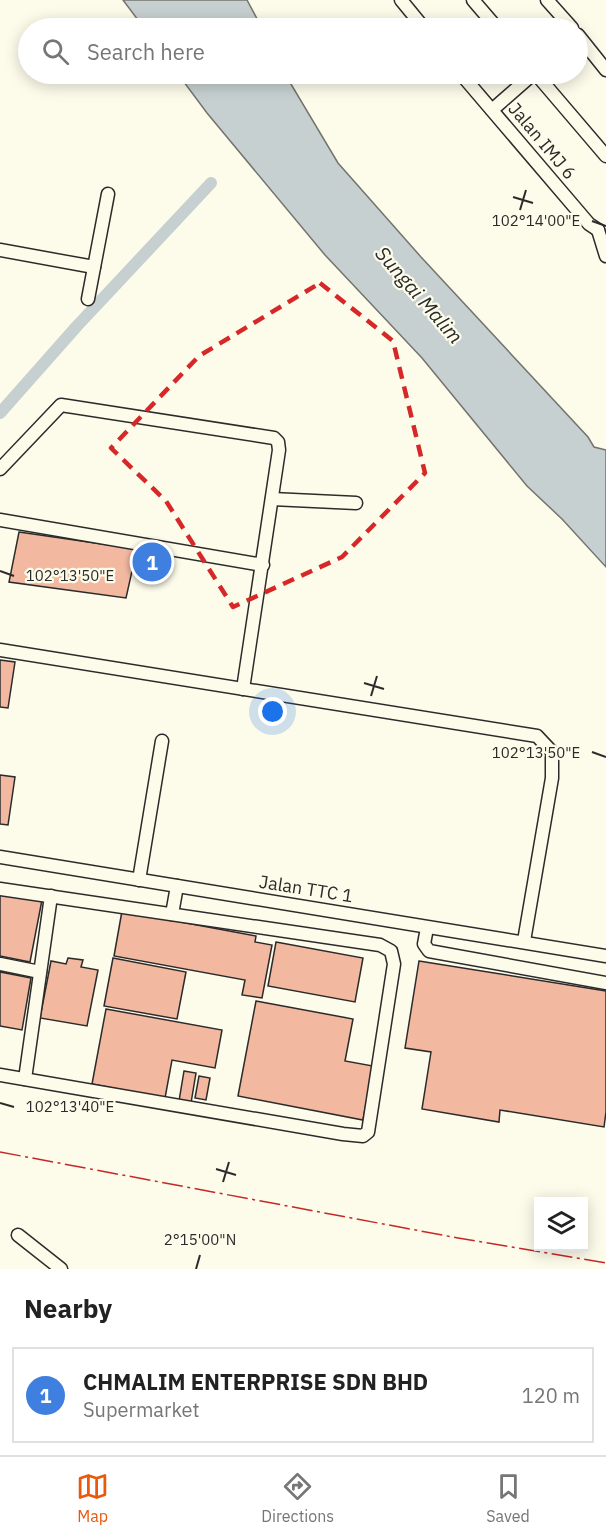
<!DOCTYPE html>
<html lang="en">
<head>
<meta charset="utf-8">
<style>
	body { margin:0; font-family:"IBM Plex Sans",sans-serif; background:#f6f6f6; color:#222 }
	.controls { position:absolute; right:18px; bottom:18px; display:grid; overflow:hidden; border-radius:0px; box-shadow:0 3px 15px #0003 }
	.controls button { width:54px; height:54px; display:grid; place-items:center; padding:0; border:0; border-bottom:2px solid #e0e0e0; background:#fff; color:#222; font:30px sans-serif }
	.you { position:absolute; left:273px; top:712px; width:21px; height:21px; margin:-15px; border:4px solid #fff; border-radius:50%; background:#1a73e8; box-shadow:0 0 0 9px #1a73e833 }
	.badge { display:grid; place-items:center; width:39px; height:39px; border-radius:50%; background:#ea580c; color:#fff; font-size:20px; font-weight:700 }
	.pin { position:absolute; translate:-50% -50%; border:3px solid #fff; box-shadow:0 2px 6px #0006 }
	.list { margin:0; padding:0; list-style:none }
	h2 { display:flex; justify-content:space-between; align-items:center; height:78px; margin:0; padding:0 24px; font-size:26px }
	h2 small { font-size:20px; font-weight:400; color:#767676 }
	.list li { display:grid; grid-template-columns:39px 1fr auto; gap:18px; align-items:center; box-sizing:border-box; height:96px; margin:0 12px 12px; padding:0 12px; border:2px solid #e0e0e0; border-radius:0px }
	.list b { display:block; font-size:22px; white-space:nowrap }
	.list p { margin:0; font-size:20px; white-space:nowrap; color:#767676 }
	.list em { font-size:20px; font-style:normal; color:#767676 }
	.icon { flex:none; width:33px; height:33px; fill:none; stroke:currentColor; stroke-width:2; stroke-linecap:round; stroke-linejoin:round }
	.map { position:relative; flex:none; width:606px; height:1269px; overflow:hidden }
	.search { position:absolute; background:#fff; box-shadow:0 3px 15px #0003; left:18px; right:18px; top:18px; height:66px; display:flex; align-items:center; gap:15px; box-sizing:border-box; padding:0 21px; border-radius:33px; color:#767676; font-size:22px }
	.sheet { height:186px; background:#fff }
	nav { display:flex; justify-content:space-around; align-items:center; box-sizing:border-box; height:84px; border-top:2px solid #e0e0e0; background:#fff; font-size:16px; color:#767676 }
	nav a { display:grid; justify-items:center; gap:3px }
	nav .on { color:#ea580c }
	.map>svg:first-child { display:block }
	.water { fill:#c7d0d0; stroke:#74746e; stroke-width:1.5 }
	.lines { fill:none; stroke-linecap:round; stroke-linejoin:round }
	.canal { stroke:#c7d0d0; stroke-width:12 }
	.building { fill:#f2b8a0; stroke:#2b2b2b; stroke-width:1.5 }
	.minor-casing { stroke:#2b2b2b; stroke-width:15 }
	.minor { stroke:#fdfbea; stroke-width:12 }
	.power { stroke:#c62828; stroke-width:1.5; stroke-dasharray:21 4.5 3 4.5; stroke-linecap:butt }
	.marked { fill:none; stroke:#d62828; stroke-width:4.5; stroke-dasharray:12 8; stroke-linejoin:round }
	.ticks { fill:none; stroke:#2b2b2b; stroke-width:2 }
	.labels { text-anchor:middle; stroke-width:4.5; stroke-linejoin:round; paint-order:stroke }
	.street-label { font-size:18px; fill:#2b2b2b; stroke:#fdfbea }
	.water-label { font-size:20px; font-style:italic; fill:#2b2b2b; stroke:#fdfbea }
	.ticks-label { font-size:15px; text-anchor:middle; fill:#2b2b2b; stroke:#fdfbea; stroke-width:4.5; stroke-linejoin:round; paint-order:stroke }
</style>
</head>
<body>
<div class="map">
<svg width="606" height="1269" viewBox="0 0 606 1269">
	<rect width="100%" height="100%" fill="#fdfbea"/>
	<g class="water">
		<path d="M123 0H247L262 28H144Z"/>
		<path d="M178 74H285L338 163 421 257 588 437 594 447 606 450V567L562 519 527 486 422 358 325 255 207 113Z"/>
	</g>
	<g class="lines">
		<path class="canal" d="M0 413 77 326 211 183"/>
	</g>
	<g class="building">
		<path d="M19 532 137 549 126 598 9 582Z"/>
		<path d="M0 660 15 662 8 708 0 707Z"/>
		<path d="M0 775 15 777 8 825 0 824Z"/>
		<path d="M0 893 42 900 30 962 0 956Z"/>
		<path d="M122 911 256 936 255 942 272 945 262 998 242 995 245 980 114 956Z"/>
		<path d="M276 942 363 958 355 1002 268 986Z"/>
		<path d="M68 958 83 960 81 967 98 970 87 1026 40 1018 51 961 66 964Z"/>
		<path d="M113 958 186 972 177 1019 104 1006Z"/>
		<path d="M419 961 606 991V1112L604 1127 500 1110 499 1122 422 1109 431 1052 405 1048Z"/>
		<path d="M0 972 31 978 22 1030 0 1026Z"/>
		<path d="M256 1001 353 1019 345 1061 373 1066 363 1120 238 1096Z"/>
		<path d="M106 1009 222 1030 215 1068 172 1060 165 1098 92 1084Z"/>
		<path d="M184 1071 196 1073 191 1103 179 1101Z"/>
		<path d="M199 1076 210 1078 206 1100 195 1098Z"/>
	</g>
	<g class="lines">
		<defs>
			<g id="minor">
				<path d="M401 0 424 28"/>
				<path d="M473 0 497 28"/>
				<path d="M547 0 572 28"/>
				<path d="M578 35 606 70"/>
				<path d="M461 74 589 224 598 230"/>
				<path d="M536 74 606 156"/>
				<path d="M492 110 533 74"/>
				<path d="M598 230 606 256"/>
				<path d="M0 250 94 267"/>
				<path d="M88 299 108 194"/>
				<path d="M0 469 61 405 274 438 278 442 279 450 243 689"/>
				<path d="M272 499 356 503"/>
				<path d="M0 520 263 565"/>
				<path d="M0 650 537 736 552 752V778L524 941"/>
				<path d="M0 857 606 956"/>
				<path d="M139 880 162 741"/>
				<path d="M0 889 380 945 391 951 394 964 368 1132 363 1136 343 1134 0 1075"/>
				<path d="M172 914 177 886"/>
				<path d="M427 928 424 944 429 951 606 983"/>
				<path d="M0 964 40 972"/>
				<path d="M25 1079 51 896"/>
				<path d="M18 1235 61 1269"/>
			</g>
		</defs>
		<use href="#minor" class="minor-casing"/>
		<use href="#minor" class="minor"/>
		<path class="power" d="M0 1152 458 1238 606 1263"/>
	</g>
	<path class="marked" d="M320 283 393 341 425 473 342 557 233 607 166 501 111 448 199 356Z"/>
	<path class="ticks" d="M513 197 533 203M520 210 526 190M592 221 606 226M0 571 14 576M364 683 384 689M371 696 377 676M592 752 606 757M0 1103 14 1107M216 1169 236 1175M223 1182 229 1162M196 1269 200 1255"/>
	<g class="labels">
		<g class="street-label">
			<text transform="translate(542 141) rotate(50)" y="6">Jalan IMJ 6</text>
			<text transform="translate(306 889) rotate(9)" y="6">Jalan TTC 1</text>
		</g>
		<g class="water-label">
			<text transform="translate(419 295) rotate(49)" y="7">Sungai Malim</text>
		</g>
	</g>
	<g class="ticks-label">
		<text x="536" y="226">102°14'00"E</text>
		<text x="70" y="581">102°13'50"E</text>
		<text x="536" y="758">102°13'50"E</text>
		<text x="70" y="1112">102°13'40"E</text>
		<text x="200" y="1245">2°15'00"N</text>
	</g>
</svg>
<div class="controls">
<button><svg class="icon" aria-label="layers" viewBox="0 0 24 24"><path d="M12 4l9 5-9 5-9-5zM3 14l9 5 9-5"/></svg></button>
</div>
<div class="you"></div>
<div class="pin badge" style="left:152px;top:562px;background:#3f7fe0">1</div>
<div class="search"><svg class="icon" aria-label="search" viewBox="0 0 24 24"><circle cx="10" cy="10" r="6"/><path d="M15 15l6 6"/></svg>Search here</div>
</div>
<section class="sheet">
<h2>Nearby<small></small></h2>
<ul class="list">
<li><span class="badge" style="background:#3f7fe0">1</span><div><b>CHMALIM ENTERPRISE SDN BHD</b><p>Supermarket</p></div><em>120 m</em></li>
</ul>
</section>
<nav>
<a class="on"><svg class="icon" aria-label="map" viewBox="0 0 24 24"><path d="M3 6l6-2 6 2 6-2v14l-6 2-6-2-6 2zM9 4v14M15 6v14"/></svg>Map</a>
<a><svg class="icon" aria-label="directions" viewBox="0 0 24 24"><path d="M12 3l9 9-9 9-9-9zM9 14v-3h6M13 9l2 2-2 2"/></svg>Directions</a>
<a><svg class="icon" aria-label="saved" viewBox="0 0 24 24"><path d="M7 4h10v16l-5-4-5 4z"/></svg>Saved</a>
</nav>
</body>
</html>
